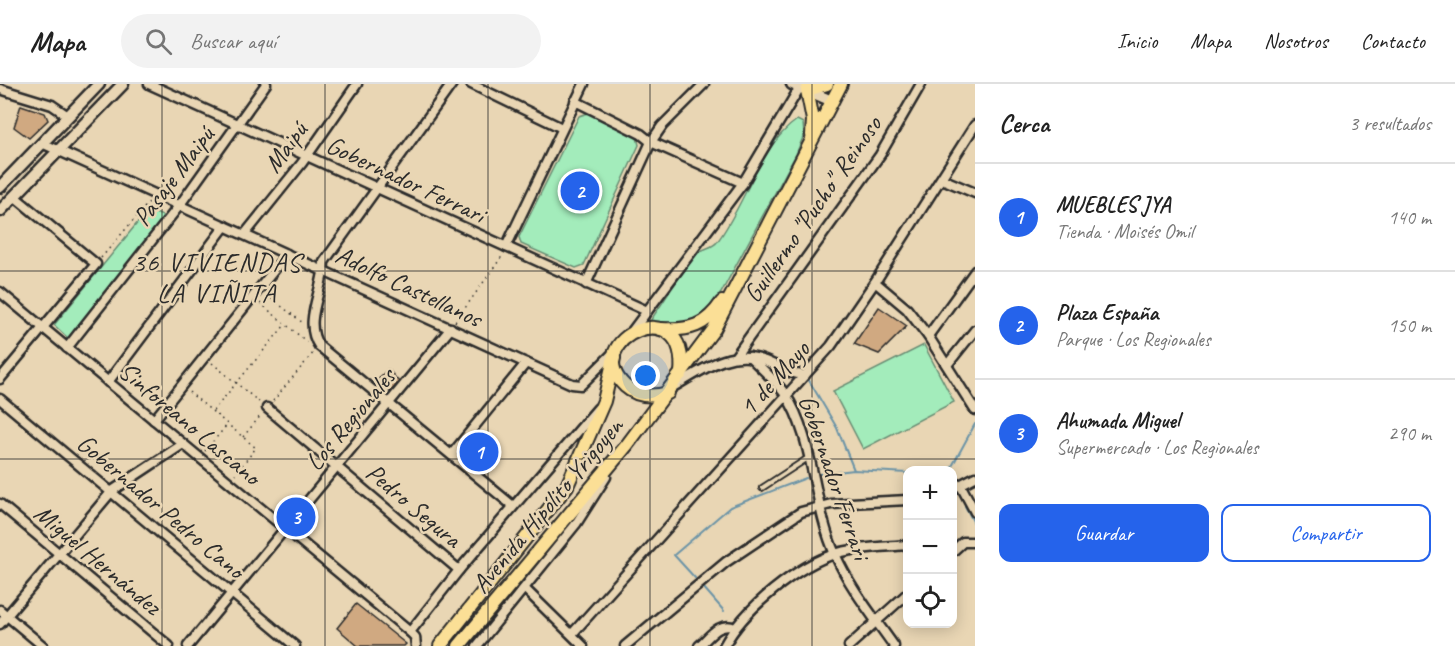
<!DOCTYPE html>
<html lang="es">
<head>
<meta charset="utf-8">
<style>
	body { margin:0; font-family:Caveat,sans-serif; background:#f2f2f2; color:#222 }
	.controls { position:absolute; right:18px; bottom:18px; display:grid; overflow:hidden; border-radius:12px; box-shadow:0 3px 15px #0003 }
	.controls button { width:54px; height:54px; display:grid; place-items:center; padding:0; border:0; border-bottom:2px solid #e0e0e0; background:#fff; color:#222; font:30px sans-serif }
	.you { position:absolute; left:646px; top:292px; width:21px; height:21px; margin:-15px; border:4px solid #fff; border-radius:50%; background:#1a73e8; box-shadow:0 0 0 9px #1a73e833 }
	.badge { display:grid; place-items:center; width:39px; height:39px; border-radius:50%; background:#2563eb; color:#fff; font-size:20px; font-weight:700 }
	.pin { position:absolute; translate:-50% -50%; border:3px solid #fff; box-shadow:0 2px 6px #0006 }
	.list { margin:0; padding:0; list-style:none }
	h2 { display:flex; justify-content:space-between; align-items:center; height:78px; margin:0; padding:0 24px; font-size:26px }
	h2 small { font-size:20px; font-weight:400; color:#767676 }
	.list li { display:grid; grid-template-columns:39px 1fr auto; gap:18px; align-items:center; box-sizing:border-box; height:108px; padding:0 24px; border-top:2px solid #e0e0e0 }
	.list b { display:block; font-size:22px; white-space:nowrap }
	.list p { margin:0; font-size:20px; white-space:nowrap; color:#767676 }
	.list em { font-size:20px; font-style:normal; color:#767676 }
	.actions { display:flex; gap:12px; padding:18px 24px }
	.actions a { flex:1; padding:14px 0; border:2px solid #2563eb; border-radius:12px; text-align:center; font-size:21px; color:#2563eb }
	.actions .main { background:#2563eb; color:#fff }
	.icon { flex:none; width:33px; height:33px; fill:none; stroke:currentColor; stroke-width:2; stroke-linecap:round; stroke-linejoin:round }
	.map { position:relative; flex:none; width:975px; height:562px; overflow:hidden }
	header { display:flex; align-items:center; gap:36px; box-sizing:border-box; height:84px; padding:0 30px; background:#fff; border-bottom:2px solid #e0e0e0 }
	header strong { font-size:28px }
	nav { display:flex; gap:33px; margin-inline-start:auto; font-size:21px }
	.search { width:420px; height:54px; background:#f2f2f2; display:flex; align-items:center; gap:15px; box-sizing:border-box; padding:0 21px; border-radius:33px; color:#767676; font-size:22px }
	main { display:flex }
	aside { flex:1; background:#fff }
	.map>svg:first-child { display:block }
	.green { fill:#a3ecbb; stroke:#678c73; stroke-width:1.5 }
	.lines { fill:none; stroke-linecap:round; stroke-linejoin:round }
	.stream { stroke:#6c94a7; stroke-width:2 }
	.building { fill:#d0a981; stroke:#2b2b2b; stroke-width:1.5 }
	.service-casing { stroke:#2b2b2b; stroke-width:8 }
	.minor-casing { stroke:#2b2b2b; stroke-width:13 }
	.tertiary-casing { stroke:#2b2b2b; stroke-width:15 }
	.secondary-casing { stroke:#2b2b2b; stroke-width:15 }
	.primary-casing { stroke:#2b2b2b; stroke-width:16 }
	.path { stroke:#2b2b2b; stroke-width:1.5; stroke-dasharray:1.5 4.5; stroke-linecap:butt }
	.service { stroke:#e9d6b4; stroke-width:4 }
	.minor { stroke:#e9d6b4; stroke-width:8 }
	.tertiary { stroke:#e9d6b4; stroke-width:10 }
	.secondary { stroke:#e9d6b4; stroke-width:10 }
	.primary { stroke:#fbdf96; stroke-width:12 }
	.grid { fill:none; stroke:#2b2b2b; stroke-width:1.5; stroke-opacity:0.55 }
	.labels { text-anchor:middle; stroke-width:5; stroke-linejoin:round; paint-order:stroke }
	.street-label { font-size:26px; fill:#2b2b2b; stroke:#e9d6b4 }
	.neighbourhood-label { font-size:27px; letter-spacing:1.5px; fill:#2b2b2b; stroke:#e9d6b4 }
</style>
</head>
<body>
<header>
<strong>Mapa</strong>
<div class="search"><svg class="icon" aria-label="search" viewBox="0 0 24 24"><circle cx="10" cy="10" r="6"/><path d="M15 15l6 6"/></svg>Buscar aquí</div>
<nav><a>Inicio</a><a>Mapa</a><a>Nosotros</a><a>Contacto</a></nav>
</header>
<main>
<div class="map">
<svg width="975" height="562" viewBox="0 0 975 562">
	<rect width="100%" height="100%" fill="#e9d6b4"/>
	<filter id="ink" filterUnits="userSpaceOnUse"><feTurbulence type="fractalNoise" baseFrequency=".0167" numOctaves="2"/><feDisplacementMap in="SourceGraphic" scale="12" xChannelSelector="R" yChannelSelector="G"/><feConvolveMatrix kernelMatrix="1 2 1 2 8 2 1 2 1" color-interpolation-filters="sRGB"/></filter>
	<g filter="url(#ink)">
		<g class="green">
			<path d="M588 29 637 53 639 61 584 181 576 184 521 160 519 153 579 32Z"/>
			<path d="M797 36 803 39 804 51 796 70 721 209C696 242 690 240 650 237 666 215 680 189 698 169 703 164 713 164 717 158 744 123 760 61 797 36Z"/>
			<path d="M148 126 165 133 68 254 54 241Z"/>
			<path d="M924 261 954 318 863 365 833 307Z"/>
		</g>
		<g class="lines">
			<g class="stream">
				<path d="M807 293 837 344 854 386"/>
				<path d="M950 386 975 340"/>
				<path d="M820 390 854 386 908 389"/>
				<path d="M965 422 975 441"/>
				<path d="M695 494 674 471 730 423 806 394"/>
				<path d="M703 503 724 527"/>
			</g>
		</g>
		<g class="building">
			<path d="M21 21 45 29 48 36 29 54 14 43Z"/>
			<path d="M879 223 907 242 879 270 854 260Z"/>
			<path d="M388 285 399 298 390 308 378 295Z"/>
			<path d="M476 349 497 369 480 389 461 367Z"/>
			<path d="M356 520 406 560 404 562H358L337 544Z"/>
		</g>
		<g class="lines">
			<defs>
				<path id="service" d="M762 404 808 374"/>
				<g id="minor">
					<path d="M149 0 647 227"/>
					<path d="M452 0 324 178C324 206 302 237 319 262L513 422"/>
					<path d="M471 0 562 44"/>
					<path d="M0 5 52 21 68 32"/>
					<path d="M575 17 641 50 651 58 743 99"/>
					<path d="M42 59 572 300 581 301 614 268"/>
					<path d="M942 95 975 109"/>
					<path d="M245 150 302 79 357 0"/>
					<path d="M506 163 584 0"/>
					<path d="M875 198 907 225 928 252 975 326"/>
					<path d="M586 200 651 58 662 42 704 0"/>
					<path d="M0 208 410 548"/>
					<path d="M633 246 743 99 800 3"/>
					<path d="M928 252 975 187"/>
					<path d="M67 264 179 122 266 0"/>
					<path d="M735 273 880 71 921 0"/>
					<path d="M750 273C762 285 775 296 785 310 814 352 813 422 835 470 850 504 873 532 894 562"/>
					<path d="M947 281 975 246"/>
					<path d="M0 295 96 180 14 112"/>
					<path d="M108 298 225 142"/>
					<path d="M673 303C701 287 730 263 765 277 780 283 789 290 805 291"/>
					<path d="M0 315 295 562"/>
					<path d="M267 324 459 486"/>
					<path d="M154 336 287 170"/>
					<path d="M452 370 526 279"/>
					<path d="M961 402 975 428"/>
					<path d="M952 405 975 393"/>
					<path d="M0 420 169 562"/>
					<path d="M952 468 963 458H975"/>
					<path d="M525 505 583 562"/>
					<path d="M0 526 43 562"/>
					<path d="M0 540 112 407 183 360"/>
					<path d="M572 550 831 262 875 198 975 41"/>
					<path d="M188 562 451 244"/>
					<path d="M416 562 415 553 410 548 459 486 598 324"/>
					<path d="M477 562 576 440 606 393"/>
					<path d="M625 562 726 478 801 428 831 420 908 416"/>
					<path d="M699 562C710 552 720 537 735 544"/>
					<path d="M724 562C744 525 797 481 838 469 860 463 885 463 908 461"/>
					<path d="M849 562 908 509"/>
				</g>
				<path id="tertiary" d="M792 0 832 17"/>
				<g id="secondary">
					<path d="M0 103 99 0"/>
					<path d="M0 127 123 0"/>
				</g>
				<g id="primary">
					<path d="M812 51 813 36 807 6 827 0"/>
					<path d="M661 245C690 247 706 242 722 218"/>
					<path d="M668 309C653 313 637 313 625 302 577 256 689 204 681 290"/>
					<path d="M440 562 567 402 604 317 614 274"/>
					<path d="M459 562 627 361 714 245 841 0"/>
				</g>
			</defs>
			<use href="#service" class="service-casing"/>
			<use href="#minor" class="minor-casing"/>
			<use href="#tertiary" class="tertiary-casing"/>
			<use href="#secondary" class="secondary-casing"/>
			<use href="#primary" class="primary-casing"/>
			<g class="path">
				<path d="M101 174 149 118"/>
				<path d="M267 211 303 239"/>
				<path d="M260 219 307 258"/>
				<path d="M455 238 503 171"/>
				<path d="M212 279 259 318"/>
				<path d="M189 308 256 364 235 390"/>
				<path d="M273 317 314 268"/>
				<path d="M213 327 285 241"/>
				<path d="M243 353 262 330"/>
				<path d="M205 367 227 341"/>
			</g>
			<use href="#service" class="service"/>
			<use href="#minor" class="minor"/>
			<use href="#tertiary" class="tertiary"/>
			<use href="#secondary" class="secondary"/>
			<use href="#primary" class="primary"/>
		</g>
	</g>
	<path class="grid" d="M162 0V562M325 0V562M488 0V562M650 0V562M812 0V562M0 187H975M0 375H975"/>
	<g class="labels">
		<g class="street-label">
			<text transform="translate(285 63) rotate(-54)" y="9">Maipú</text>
			<text transform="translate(173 92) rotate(-53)" y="9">Pasaje Maipú</text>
			<text transform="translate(406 95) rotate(25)" y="9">Gobernador Ferrari</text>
			<text transform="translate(812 125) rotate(-55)" y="9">Guillermo "Pucho" Reinoso</text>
			<text transform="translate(409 202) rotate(25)" y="9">Adolfo Castellanos</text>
			<text transform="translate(774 294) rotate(-48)" y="9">1 de Mayo</text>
			<text transform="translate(350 335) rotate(-50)" y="9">Los Regionales</text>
			<text transform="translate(190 339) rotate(40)" y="9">Sinforeano Lascano</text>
			<text transform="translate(835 393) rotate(71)" y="9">Gobernador Ferrari</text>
			<text transform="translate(414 421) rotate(40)" y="9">Pedro Segura</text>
			<text transform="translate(547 421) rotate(-50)" y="9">Avenida Hipólito Yrigoyen</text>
			<text transform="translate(161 422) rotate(40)" y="9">Gobernador Pedro Cano</text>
			<text transform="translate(98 475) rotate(40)" y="9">Miguel Hernández</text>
		</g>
		<g class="neighbourhood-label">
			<text x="217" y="187">36 VIVIENDAS<tspan x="217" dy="31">LA VIÑITA</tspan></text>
		</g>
	</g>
</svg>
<div class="controls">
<button>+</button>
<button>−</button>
<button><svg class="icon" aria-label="locate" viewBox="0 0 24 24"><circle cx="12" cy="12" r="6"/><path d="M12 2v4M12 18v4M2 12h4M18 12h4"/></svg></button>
</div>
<div class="you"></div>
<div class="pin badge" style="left:479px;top:368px">1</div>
<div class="pin badge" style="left:580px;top:107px">2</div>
<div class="pin badge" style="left:296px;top:433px">3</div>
</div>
<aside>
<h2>Cerca<small>3 resultados</small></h2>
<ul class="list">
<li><span class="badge">1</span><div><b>MUEBLES JYA</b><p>Tienda · Moisés Omil</p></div><em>140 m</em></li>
<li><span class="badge">2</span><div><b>Plaza España</b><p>Parque · Los Regionales</p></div><em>150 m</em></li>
<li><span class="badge">3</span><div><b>Ahumada Miguel</b><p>Supermercado · Los Regionales</p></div><em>290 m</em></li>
</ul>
<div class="actions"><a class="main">Guardar</a><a>Compartir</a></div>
</aside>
</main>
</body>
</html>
